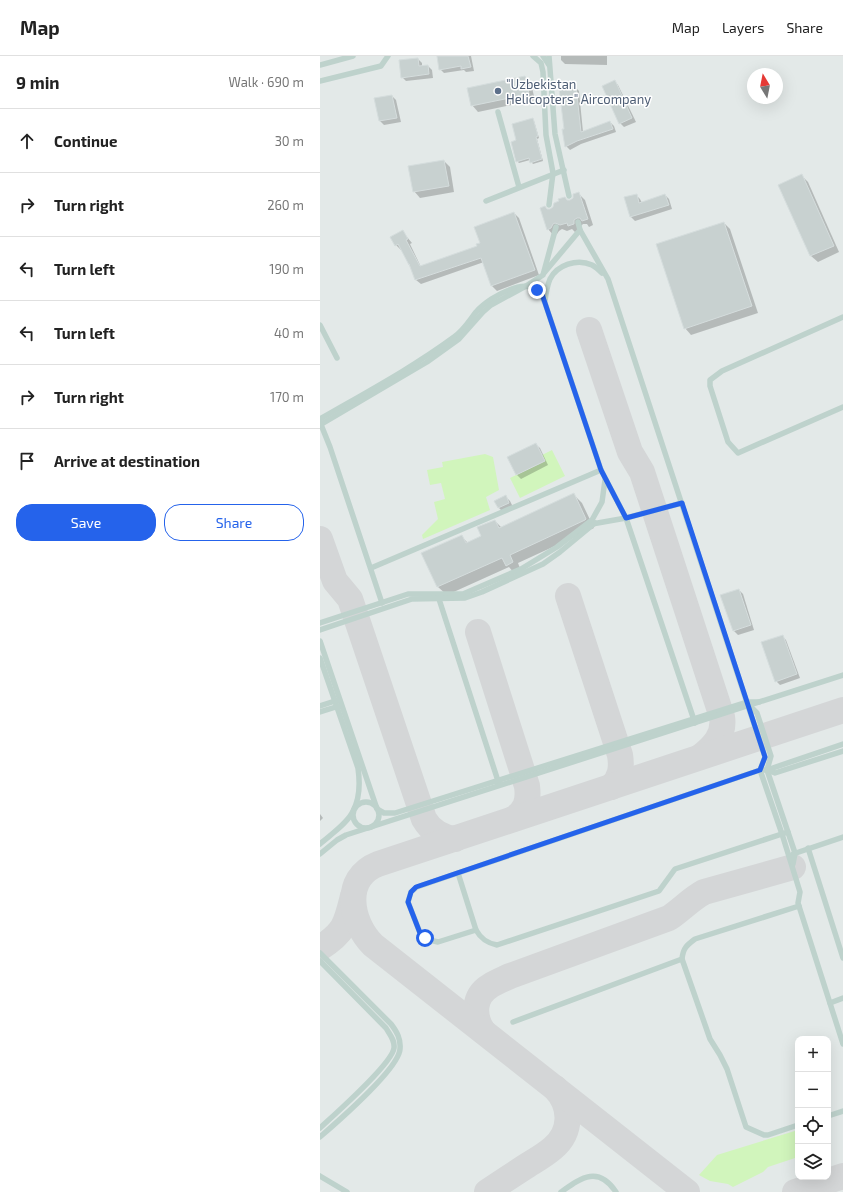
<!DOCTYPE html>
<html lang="en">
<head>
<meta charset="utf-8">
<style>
	body { margin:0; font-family:"Exo 2",sans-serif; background:#f2f2f2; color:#222 }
	.controls { position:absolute; right:12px; bottom:12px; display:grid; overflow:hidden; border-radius:8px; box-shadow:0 4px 16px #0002 }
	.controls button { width:36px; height:36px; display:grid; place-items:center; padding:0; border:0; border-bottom:1px solid #e0e0e0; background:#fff; color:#222; font:20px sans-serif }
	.compass { position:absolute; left:427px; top:12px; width:36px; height:36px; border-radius:50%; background:#fff; box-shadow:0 4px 16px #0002; rotate:350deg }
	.stop { position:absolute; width:12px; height:12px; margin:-9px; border:3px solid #2563eb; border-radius:50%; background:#fff }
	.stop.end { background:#2563eb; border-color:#fff; box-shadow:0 1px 4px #0008 }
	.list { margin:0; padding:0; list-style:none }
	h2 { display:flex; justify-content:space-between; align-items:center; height:52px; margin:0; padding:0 16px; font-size:17px }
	h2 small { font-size:13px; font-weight:400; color:#767676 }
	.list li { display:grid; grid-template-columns:26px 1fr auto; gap:12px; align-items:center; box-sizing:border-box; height:64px; padding:0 16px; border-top:1px solid #e0e0e0 }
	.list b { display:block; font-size:15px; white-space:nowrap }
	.list em { font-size:13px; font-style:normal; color:#767676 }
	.actions { display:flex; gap:8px; padding:12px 16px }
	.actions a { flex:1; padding:9px 0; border:1px solid #2563eb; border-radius:16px; text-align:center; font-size:14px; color:#2563eb }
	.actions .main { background:#2563eb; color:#fff }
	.icon { flex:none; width:22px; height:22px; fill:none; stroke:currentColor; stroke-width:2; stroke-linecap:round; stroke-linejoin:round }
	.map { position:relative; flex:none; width:523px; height:1136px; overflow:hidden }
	header { display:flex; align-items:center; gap:24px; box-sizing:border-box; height:56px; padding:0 20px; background:#fff; border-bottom:1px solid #e0e0e0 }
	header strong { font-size:19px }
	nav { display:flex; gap:22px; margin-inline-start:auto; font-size:14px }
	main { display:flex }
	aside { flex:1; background:#fff }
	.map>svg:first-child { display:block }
	.airport { fill:#e3e9e8; fill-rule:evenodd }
	.green { fill:#d1f5bc }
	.shadow { fill:#0003 }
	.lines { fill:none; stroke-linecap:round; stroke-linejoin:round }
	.taxiway { stroke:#d4d6d7; stroke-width:26 }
	.building { fill:#c8d1d0; stroke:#d5dddd }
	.lane { stroke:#bed2cc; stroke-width:5.5 }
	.route { stroke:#2563eb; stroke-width:5 }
	.service-dot { fill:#5c6f8a; stroke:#fff; stroke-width:1.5 }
	.labels { text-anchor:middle; stroke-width:3; stroke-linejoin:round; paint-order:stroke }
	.service-label { font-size:13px; fill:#4e5e75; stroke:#fff; text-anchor:start }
</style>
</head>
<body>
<header>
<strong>Map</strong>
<nav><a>Map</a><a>Layers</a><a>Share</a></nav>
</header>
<main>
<aside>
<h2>9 min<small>Walk · 690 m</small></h2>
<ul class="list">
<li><svg class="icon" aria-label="ahead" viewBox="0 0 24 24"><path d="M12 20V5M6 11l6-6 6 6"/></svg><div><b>Continue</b></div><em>30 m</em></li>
<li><svg class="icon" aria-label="right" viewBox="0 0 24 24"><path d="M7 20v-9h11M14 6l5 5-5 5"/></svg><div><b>Turn right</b></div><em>260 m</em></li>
<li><svg class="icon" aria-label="left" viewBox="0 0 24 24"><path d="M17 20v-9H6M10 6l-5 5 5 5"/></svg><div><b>Turn left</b></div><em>190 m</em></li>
<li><svg class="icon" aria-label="left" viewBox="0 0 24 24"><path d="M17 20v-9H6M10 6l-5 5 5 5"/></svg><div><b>Turn left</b></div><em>40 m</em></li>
<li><svg class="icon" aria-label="right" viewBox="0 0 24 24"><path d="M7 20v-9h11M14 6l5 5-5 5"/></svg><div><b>Turn right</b></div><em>170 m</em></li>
<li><svg class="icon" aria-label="arrive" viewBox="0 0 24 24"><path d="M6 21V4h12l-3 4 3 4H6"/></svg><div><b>Arrive at destination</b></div></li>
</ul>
<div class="actions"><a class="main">Save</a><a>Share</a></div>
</aside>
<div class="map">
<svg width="523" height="1136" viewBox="0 0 523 1136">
	<rect width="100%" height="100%" fill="#f4f1f3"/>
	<path class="airport" d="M0 0H523V1136H0ZM433 18H457V42H433ZM478 983H508V1121H478Z"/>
	<g class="green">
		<path d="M232 394 245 420 200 442 190 422 225 405 222 399Z"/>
		<path d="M165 398 173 401 179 434 166 441 170 454 103 483 102 479 118 463 114 446 125 443 121 427 110 429 107 414 123 411 122 406Z"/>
		<path d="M478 1074V1101L448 1111 443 1116 413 1131 408 1128 390 1125 379 1119 397 1099Z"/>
	</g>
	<g class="shadow">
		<path d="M118 0H151L154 15 146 16 144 14 124 17 120 13Z"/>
		<path d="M241 0H287V9L245 8 241 4Z"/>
		<path d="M98 3 102 7V10H108L112 14 113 22 86 25 82 21Z"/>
		<path d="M205 21 211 28 215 44 158 56 152 49Z"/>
		<path d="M294 25 298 29 316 66 304 71 300 67Z"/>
		<path d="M255 31 259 35 263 76 290 66 294 70 296 76 261 88 250 94 246 90 243 74 245 73Z"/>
		<path d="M72 40 76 44 81 66 64 69 60 65Z"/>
		<path d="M212 63 214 65 219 82 217 83 223 105 213 108 210 104 199 107 197 105Z"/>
		<path d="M124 105 130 111 134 136 100 142 94 135Z"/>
		<path d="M481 119 488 126 519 196 498 206 491 200 459 129Z"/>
		<path d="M258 137 265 144 273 169 269 171 267 168H263L260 171V174L255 176 252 173 247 175 242 173 239 175 237 178 234 180 228 173 227 154H232L234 148 251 145Z"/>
		<path d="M316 139 320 143 322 147 345 139 349 143 352 153 315 165 311 161Z"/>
		<path d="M194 157 199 162 219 219 177 235 172 230 164 206 101 228 96 224 91 210 82 193 81 194 76 189 82 175 92 187 90 188 101 211 158 191Z"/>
		<path d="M404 167 410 173 438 257 371 279 365 272Z"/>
		<path d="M215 388 220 392 228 409 201 423 197 419Z"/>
		<path d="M254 439 262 447 274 472 198 507 201 515 195 518 189 511 127 539 118 531 103 497 141 480 148 487 163 481 175 465 182 472Z"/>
		<path d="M186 441 190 445 193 451 183 456 179 452 176 445Z"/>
		<path d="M419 534 423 538 434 574 418 579 414 575Z"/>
		<path d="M462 580 466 584 480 622 460 629 456 625Z"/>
		<path d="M0 758 3 762 0 765Z"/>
	</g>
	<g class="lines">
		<g class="taxiway">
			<path d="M269 274 310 396 322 416 402 661C405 679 393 691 380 701"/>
			<path d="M0 483 15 525 30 543 104 763C111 775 121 781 135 783"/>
			<path d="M248 540 300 699C302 711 301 722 291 731"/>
			<path d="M158 576 207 730C209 745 206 755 193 763"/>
			<path d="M0 892C25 876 26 868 33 840"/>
			<path d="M163 975C153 961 153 940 170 930 176 926 184 923 190 920L349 862C361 854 371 843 384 836L473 811"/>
			<path d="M167 1136C180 1127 194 1118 208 1109 216 1104 225 1099 233 1092 252 1076 252 1050 235 1032"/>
			<path d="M367 1136 53 889C30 866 22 822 58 808L523 654"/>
			<path d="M475 1136 523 1120"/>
		</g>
	</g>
	<g class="building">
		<path d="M117 0H148L151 11 141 13V10L119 14Z"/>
		<path d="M98 2 99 10 108 9 109 18 81 22 79 4Z"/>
		<path d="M205 20 209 38 151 50 147 32Z"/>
		<path d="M295 24 312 62 299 68 282 30Z"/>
		<path d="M256 30 261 76 290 65 293 73 257 85 245 91 242 73H244L239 32Z"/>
		<path d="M72 39 77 62 59 65 54 42Z"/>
		<path d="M213 62 218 80 216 81 222 103 210 107 209 102 196 106 191 86 196 84 192 68Z"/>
		<path d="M124 104 129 130 93 136 88 110Z"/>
		<path d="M482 118 514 190 490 200 458 129Z"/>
		<path d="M259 136 268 163 262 165 260 162H257L254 164V168L248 170 247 167 240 169 235 167 233 168 231 172 227 174 220 152 225 150 227 153H230L233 151 234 147 239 145 238 143 245 141 247 144H250L253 142V138Z"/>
		<path d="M317 138 319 147 345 138 349 149 310 161 304 141Z"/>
		<path d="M194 156 215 214 171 230 161 202 95 224 89 208V209L78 188 75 190 70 181 83 174 88 183 86 184 100 210 157 190 156 188 160 187 154 171Z"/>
		<path d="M404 166 432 250 364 273 336 188Z"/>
		<path d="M216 387 225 405 196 419 187 401Z"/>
		<path d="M254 437 266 463 265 464 190 499 193 506 186 510 182 502 117 531 101 497 142 479 146 487 161 480 157 471 175 464 179 472Z"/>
		<path d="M186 439 189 447 178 452 174 445Z"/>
		<path d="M419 533 431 569 413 575 400 539Z"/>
		<path d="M463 579 477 618 455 626 441 586Z"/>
	</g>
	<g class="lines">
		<g class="lane">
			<path d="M213 0 221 7 223 16 226 79 233 117 229 149"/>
			<path d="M223 0 229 9"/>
			<path d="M229 0 235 78 249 140"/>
			<path d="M0 9 33 0"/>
			<path d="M0 25 61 10 68 0"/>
			<path d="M178 56 199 131"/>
			<path d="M166 145 244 114"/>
			<path d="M258 166 260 174 288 223 428 650 445 701 440 714 462 778 480 836 478 847 523 988"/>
			<path d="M224 217 260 174"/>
			<path d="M225 245C226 237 227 230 230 223 237 209 257 202 272 209 276 211 279 214 282 217"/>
			<path d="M523 261 402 315 390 324V330L408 386 418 397 523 351"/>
			<path d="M0 269 17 302"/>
			<path d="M0 363C45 337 92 312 134 281 144 274 149 265 156 256 164 247 178 238 189 234 206 227 218 229 225 247L281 414 306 462 375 667"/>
			<path d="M0 366 10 391 62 547"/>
			<path d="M0 369 107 306 139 283 163 256 171 249 206 230 223 219 236 171"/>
			<path d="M272 468 306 462 362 447"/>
			<path d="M51 512 281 414"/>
			<path d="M118 540 179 728"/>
			<path d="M0 567 88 538H143L201 513 237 491 272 464 282 446 285 424"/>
			<path d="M0 574 92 543 145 542 162 536 223 508 240 496 275 467"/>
			<path d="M0 585 57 753 64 757H75L427 646H439"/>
			<path d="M0 602 38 712C40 726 40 742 33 755 28 767 10 779 0 788"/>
			<path d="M428 648 437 657 451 700 447 714 475 797 473 808"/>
			<path d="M0 650 18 644"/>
			<path d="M0 656 19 650"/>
			<path d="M447 714 455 717 523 695"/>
			<circle cx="46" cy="759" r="13"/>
			<path d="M468 776 355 813 339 835 177 889C167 887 161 883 156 874L138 817 440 714H447L523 688"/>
			<path d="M488 792 523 902"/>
			<path d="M0 798 17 784 26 779 523 619"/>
			<path d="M473 798 523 781"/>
			<path d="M138 817 97 831 91 836 88 846 100 877 109 884 118 886 156 874"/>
			<path d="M0 897 71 968C77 976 81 983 80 993 79 1013 16 1067 0 1081"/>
			<path d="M0 905 66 972C70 979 75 984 74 992 72 1008 14 1059 0 1072"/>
			<path d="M510 947 523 942"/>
			<path d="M193 966 362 903"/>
			<path d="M508 1060 523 1055"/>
			<path d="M478 1069 448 1079H444L426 1071 407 1013 400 999 390 983 362 903C363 892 367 889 375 883L479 850"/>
			<path d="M0 1120 27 1136"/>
			<path d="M241 1136C261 1122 278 1109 296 1136"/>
		</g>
	</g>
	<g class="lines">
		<path class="route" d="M105 882 100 877 88 846 91 836 96 831 440 714 445 701 362 447 306 462 281 414 225 247 222 238 217 234"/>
	</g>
	<circle class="service-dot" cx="178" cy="35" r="4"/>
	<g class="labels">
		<g class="service-label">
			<text x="186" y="33">"Uzbekistan<tspan x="186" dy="15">Helicopters" Aircompany</tspan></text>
		</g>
	</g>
</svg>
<div class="controls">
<button>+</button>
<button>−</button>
<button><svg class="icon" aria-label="locate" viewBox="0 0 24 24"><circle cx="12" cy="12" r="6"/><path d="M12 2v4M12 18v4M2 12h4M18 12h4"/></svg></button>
<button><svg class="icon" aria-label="layers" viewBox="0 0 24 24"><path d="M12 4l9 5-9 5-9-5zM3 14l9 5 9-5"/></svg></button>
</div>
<svg class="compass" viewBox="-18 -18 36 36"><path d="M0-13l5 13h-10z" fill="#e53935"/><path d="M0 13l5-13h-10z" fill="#767676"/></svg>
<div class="stop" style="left:105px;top:882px"></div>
<div class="stop end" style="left:217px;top:234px"></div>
</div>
</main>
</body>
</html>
